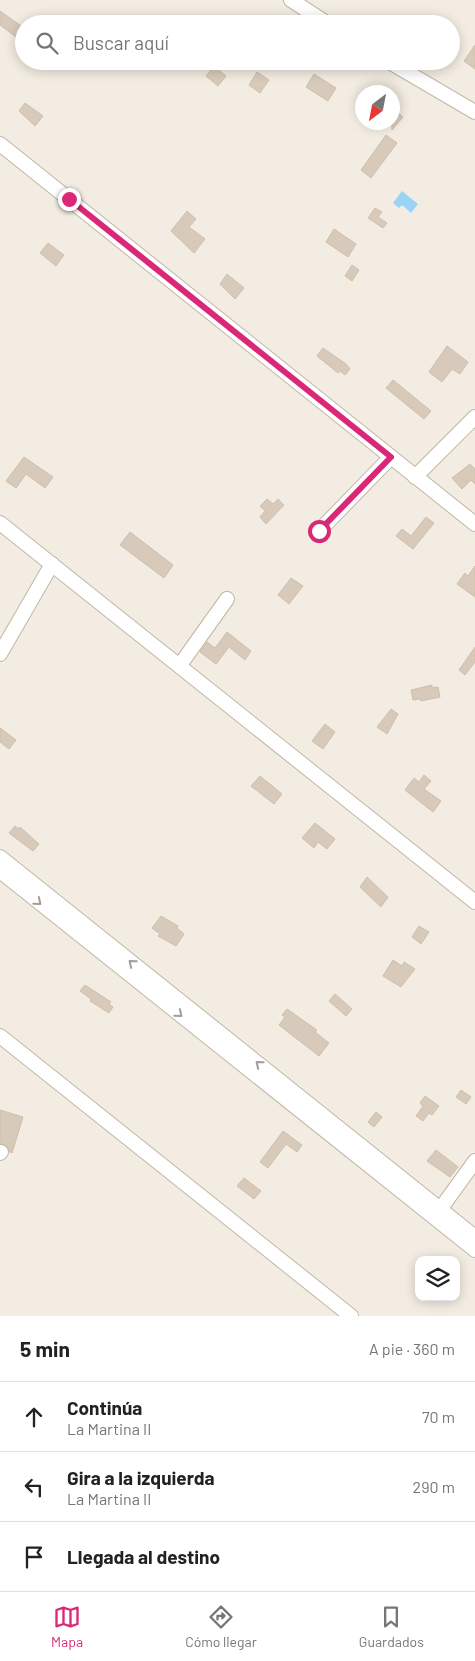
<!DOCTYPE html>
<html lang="es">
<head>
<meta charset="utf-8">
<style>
	body { margin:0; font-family:Barlow,sans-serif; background:#f6f6f6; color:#222 }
	.controls { position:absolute; right:15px; bottom:15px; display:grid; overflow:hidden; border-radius:10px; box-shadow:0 2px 12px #0003 }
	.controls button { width:45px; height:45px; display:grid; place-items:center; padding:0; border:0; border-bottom:1px solid #e0e0e0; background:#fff; color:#222; font:25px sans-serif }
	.compass { position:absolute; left:355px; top:85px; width:45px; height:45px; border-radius:50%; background:#fff; box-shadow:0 2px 12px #0003; rotate:212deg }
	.stop { position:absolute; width:15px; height:15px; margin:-11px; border:4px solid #db2777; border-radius:50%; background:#fff }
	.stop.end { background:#db2777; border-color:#fff; box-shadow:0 1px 5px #0008 }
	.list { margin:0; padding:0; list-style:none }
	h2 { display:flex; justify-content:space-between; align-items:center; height:65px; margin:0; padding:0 20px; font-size:21px }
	h2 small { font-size:16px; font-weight:400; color:#767676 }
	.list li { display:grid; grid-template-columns:32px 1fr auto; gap:15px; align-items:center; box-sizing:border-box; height:70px; padding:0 20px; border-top:1px solid #e0e0e0 }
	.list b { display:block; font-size:19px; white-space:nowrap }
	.list p { margin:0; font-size:16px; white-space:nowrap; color:#767676 }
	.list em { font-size:16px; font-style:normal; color:#767676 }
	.icon { flex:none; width:28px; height:28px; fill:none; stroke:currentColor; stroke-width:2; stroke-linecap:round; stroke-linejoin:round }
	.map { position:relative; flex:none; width:475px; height:1316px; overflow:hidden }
	.search { position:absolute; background:#fff; box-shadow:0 2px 12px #0003; left:15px; right:15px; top:15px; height:55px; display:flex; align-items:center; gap:12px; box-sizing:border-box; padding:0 18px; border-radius:28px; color:#767676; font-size:19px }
	.sheet { height:275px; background:#fff }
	nav { display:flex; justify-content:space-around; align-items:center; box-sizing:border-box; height:70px; border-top:1px solid #e0e0e0; background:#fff; font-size:14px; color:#767676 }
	nav a { display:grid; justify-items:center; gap:2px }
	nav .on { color:#db2777 }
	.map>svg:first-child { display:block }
	.water { fill:#99d4f4 }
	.building { fill:#d8caba; stroke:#d0bfaa }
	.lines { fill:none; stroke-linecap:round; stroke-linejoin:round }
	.minor-casing { stroke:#c1b7a7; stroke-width:16 }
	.minor { stroke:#fff; stroke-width:14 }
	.oneway { stroke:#a29e98 }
	.route { stroke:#db2777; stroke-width:6 }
</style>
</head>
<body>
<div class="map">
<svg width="475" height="1316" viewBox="0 0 475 1316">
	<rect width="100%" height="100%" fill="#f2ece2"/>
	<path class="water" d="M402 191 418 204 411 213 402 205 399 208 393 203Z"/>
	<g class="building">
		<path d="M0 11 24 28V43L0 25Z"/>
		<path d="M475 45V69L464 61Z"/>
		<path d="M214 66 226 76 218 86 206 76Z"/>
		<path d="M257 72 269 80 260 93 249 85Z"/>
		<path d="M314 74 336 88 328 101 306 87Z"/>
		<path d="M25 103 43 116 35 126 19 111Z"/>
		<path d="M392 108 403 117 392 130Z"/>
		<path d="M386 135 397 143 371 178 361 170Z"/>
		<path d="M375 208 382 212 378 217 387 223 383 228 368 218Z"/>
		<path d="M187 211 196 219 189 227 205 239 194 253 171 231Z"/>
		<path d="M334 229 356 244 348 257 326 242Z"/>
		<path d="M48 243 64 255 56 266 40 253Z"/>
		<path d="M352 265 359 270 352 281 345 276Z"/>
		<path d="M227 274 244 288 235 299 220 284Z"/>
		<path d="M447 346 468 362 460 374 452 369 442 382 429 372Z"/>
		<path d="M323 348 346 364 350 369 345 375 340 371 338 373 317 356Z"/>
		<path d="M393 380 431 411 424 419 386 388Z"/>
		<path d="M24 457 53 477 45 488 26 474 16 488 6 481Z"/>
		<path d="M470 464 475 469V484L471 480 462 489 452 478Z"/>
		<path d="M267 499 273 504 278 499 284 505 266 524 260 517 265 511 260 506Z"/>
		<path d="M426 517 434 523 413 549 396 536 402 529 411 536Z"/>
		<path d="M130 532 173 565 164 578 120 545Z"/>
		<path d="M475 566V597L457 584 465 573 468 576Z"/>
		<path d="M291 578 303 586 289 604 278 595Z"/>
		<path d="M227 632 251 651 245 660 229 647 216 664 200 652 207 642 215 648Z"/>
		<path d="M475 647V662L465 675 459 670Z"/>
		<path d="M432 685V688L438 687 440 697 421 701 420 699 413 700 411 690Z"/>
		<path d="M391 709 398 714 387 734 377 727Z"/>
		<path d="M325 724 335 732 323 749 312 741Z"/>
		<path d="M0 728 16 740 9 749 0 742Z"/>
		<path d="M424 775 431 781 424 789 441 801 433 812 405 790 414 778 419 782Z"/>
		<path d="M260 776 282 794 274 804 251 786Z"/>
		<path d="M315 823 335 839 327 849 318 842 314 848 302 838Z"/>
		<path d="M15 826 19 829 20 827 39 844 33 851 9 833Z"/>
		<path d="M367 877 388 897 381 907 360 887Z"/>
		<path d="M161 916 178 926 177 928 184 934 176 946 158 936 160 934 152 928Z"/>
		<path d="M419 926 429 932 421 944 412 937Z"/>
		<path d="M393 960 402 966 404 962 415 969 401 987 383 976Z"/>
		<path d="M85 985 111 1002 109 1004 113 1007 109 1013 90 1001 91 999 80 991Z"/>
		<path d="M335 994 352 1009 346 1016 329 1001Z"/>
		<path d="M287 1009 317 1030 315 1032 329 1043 319 1056 279 1025 285 1017 282 1015Z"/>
		<path d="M461 1090 471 1097 466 1104 456 1097Z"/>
		<path d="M425 1096 439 1106 432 1115 429 1113 423 1121 416 1116 423 1106 420 1103Z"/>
		<path d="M0 1110 23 1117 12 1153 10 1152 7 1146 0 1143Z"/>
		<path d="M376 1112 382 1117 374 1127 368 1122Z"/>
		<path d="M283 1131 302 1145 297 1152 286 1144 268 1168 260 1162Z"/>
		<path d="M436 1150 458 1167 450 1177 427 1161Z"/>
		<path d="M244 1178 261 1191 254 1199 237 1186Z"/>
	</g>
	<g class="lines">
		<defs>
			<g id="minor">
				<path d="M291 0 328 24"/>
				<path d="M388 61 475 112"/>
				<path d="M0 144 475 524"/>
				<path d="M415 477 475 417"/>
				<path d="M0 523 475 902"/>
				<path d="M319 531 391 457"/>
				<path d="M0 654 52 564"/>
				<path d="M180 665 227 599"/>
				<path d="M0 857 475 1237"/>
				<path d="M0 871 475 1250"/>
				<path d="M0 1036 351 1316"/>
				<path d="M0 1153 1 1152"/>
				<path d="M436 1215 475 1161"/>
			</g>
		</defs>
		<use href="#minor" class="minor-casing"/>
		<use href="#minor" class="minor"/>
	</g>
	<defs><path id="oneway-chevron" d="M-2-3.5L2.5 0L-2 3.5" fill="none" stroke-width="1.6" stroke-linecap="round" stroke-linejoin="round" transform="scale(1.25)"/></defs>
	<g class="oneway">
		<use href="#oneway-chevron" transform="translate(38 902) rotate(39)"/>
		<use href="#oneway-chevron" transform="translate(132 963) rotate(-141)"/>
		<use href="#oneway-chevron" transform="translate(179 1014) rotate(39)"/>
		<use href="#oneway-chevron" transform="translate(259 1064) rotate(-141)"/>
	</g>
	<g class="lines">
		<path class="route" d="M69 199 391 457 319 531"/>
	</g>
</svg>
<div class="controls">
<button><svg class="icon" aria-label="layers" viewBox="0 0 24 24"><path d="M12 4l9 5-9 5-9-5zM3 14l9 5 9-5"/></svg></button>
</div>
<svg class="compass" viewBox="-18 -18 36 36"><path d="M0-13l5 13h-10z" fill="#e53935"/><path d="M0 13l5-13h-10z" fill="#767676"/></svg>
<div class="stop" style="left:319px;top:531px"></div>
<div class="stop end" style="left:69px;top:199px"></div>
<div class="search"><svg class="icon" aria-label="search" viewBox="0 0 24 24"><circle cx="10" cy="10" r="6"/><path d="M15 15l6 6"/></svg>Buscar aquí</div>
</div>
<section class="sheet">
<h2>5 min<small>A pie · 360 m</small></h2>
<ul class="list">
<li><svg class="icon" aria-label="ahead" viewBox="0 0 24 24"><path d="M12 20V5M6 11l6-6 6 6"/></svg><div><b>Continúa</b><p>La Martina II</p></div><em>70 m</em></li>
<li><svg class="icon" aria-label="left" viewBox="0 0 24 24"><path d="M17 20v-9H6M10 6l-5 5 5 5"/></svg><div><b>Gira a la izquierda</b><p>La Martina II</p></div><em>290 m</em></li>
<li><svg class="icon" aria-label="arrive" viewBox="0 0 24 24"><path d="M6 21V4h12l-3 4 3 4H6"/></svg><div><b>Llegada al destino</b></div></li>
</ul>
</section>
<nav>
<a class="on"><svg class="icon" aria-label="map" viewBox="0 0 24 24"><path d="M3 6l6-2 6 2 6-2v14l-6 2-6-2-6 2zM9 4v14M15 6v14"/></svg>Mapa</a>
<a><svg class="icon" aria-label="directions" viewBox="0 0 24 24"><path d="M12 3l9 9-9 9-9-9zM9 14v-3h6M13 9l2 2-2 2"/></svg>Cómo llegar</a>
<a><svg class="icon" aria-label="saved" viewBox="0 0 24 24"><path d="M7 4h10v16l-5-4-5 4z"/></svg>Guardados</a>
</nav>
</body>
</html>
